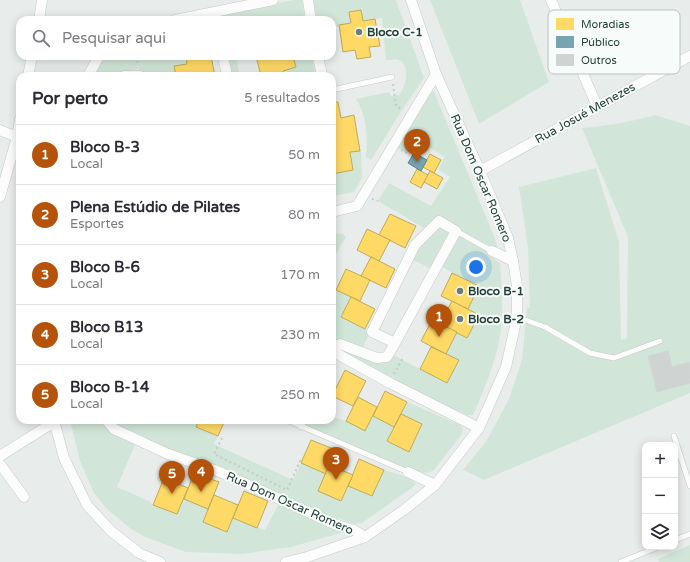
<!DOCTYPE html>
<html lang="pt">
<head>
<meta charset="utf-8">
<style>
	body { margin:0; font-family:"Varela Round",sans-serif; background:#f7f7f7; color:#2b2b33 }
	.controls { position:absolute; right:12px; bottom:12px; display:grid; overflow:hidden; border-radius:8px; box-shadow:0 2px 10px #0003 }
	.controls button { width:36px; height:36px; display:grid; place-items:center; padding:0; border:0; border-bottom:1px solid #e1e1e2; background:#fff; color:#2b2b33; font:20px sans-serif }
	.you { position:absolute; left:476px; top:267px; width:14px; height:14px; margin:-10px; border:3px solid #fff; border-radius:50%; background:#1a73e8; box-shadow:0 0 0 6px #1a73e833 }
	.badge { display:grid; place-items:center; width:26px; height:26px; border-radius:50%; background:#b45309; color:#fff; font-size:13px; font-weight:700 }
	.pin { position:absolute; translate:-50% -33px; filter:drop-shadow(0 1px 2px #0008) }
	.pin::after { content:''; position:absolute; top:21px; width:14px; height:12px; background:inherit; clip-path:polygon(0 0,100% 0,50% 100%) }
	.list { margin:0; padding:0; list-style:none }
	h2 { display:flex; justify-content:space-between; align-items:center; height:52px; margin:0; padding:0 16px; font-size:17px }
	h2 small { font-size:13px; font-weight:400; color:#7c7c81 }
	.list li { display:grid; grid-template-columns:26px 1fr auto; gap:12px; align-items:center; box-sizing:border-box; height:60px; padding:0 16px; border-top:1px solid #e1e1e2 }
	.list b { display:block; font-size:15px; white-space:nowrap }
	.list p { margin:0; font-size:13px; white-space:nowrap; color:#7c7c81 }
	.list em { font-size:13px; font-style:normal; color:#7c7c81 }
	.icon { flex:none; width:22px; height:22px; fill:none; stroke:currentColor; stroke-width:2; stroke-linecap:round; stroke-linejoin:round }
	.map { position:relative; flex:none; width:690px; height:562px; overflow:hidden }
	.search { position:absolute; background:#fff; box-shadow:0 2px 10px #0003; left:16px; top:16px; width:320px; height:44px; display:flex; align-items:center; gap:10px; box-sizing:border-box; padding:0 14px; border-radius:12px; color:#7c7c81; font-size:15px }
	.panel { position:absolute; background:#fff; box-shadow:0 2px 10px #0003; left:16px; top:72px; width:320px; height:352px; border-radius:12px }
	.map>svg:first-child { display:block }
	.green { fill:#d1e6d8; fill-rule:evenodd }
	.homes { fill:#ffd966; stroke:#bdac59 }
	.public { fill:#76a5af; stroke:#5d878c }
	.building { fill:#cfd4d2; stroke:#d1d6d4 }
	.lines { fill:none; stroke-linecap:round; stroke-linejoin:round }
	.service-casing { stroke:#c5cac8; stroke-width:6 }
	.minor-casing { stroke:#c5cac8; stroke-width:11 }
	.path { stroke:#c3ccca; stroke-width:2; stroke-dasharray:2 3; stroke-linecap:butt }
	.service { stroke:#fcfcfc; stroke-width:5 }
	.minor { stroke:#fcfcfc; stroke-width:10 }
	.poi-dot { fill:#697e78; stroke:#f7fbf9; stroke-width:1.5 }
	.labels { text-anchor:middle; stroke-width:4; stroke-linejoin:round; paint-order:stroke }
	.poi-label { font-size:12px; font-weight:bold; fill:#24423a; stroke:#f7fbf9; text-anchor:start }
	.street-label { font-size:12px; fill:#24423a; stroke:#f7fbf9 }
	.key { fill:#f7fbf9; stroke:#b8c4c0; stroke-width:1 }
	.key-label { font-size:11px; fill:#24423a }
</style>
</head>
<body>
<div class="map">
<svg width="690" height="562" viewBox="0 0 690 562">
	<rect width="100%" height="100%" fill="#e8edeb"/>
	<g class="green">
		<path d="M294 0H302L305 20H221L220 14Z"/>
		<path d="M310 0H396L424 78 402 110 371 160 366 157C368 138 367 115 356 99L389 92 391 96 399 95C406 87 411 66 399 60 395 59 390 60 386 60L382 18 363 21 361 10 350 12 351 23 332 28V20H311Z"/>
		<path d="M430 0H520L549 82 479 124Z"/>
		<path d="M105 56H186L187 64 174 66 176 76H140L137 60 138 69 115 73 116 76H94Z"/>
		<path d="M223 56H236L240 76H227Z"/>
		<path d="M293 56H312L315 76H284L283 71 296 67Z"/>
		<path d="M431 90 434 92 494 236 498 250 492 251 491 257 500 263C501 280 503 298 502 315 501 350 487 383 473 415H467L459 411 456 417 332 347V289L336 290 351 297 341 318 370 332 362 349 377 358 389 353 447 383 458 360 446 354 457 332 467 338 479 315 468 309 479 286 452 273 438 264 434 270 409 258 429 231 378 201 389 183 431 206 450 177 438 169 445 157 416 139 407 153 395 147Z"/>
		<path d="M655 115 690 126V393L484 480 463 470 487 440 509 399 522 360 527 307 530 308 528 247 519 187 596 168 619 242 621 340 627 338 628 237 582 128C607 126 630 122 655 115Z"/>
		<path d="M361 150 362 178 354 192 332 196V174L353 170 350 152Z"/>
		<path d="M341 233 346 237 332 260V235Z"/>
		<path d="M407 402 460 425C464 430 463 432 460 437L433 471 425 473 408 472 287 420H332V417L346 421 365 430 373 416 394 427 387 441 409 452 422 424 401 414Z"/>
		<path d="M70 420H199L196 427 218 436 214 444 293 480 301 463 326 474 318 491 341 501 348 486 372 496 384 470C394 473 409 476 416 484L413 487 362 523 355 524 338 518 332 528 340 531 341 533 337 534 291 547 242 554 186 552 145 537 131 529 107 509 94 493 80 461ZM137 440 281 500 265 530 233 518 227 532 203 522 208 509 184 499 177 514 153 505 149 501 117 487Z"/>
		<path d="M690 545V562H659L658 559Z"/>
	</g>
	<g class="homes">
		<path d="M361 10 363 21 375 19 380 46 369 47 371 57 357 59 355 50 343 52 339 25 351 23 349 12Z"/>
		<path d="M186 56H211L215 76H176L174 66 187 64Z"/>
		<path d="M256 56H293L296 67 283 71 284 76H273V74L261 76Z"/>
		<path d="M338 102 341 118 354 115 360 151 350 152 353 170 332 174V103Z"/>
		<path d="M430 154 441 160 434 173 423 167Z"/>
		<path d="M417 169 428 175 421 188 410 182Z"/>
		<path d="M430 171 443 178 437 189 424 182Z"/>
		<path d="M390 214 416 226 405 248 379 235Z"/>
		<path d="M367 229 390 240 379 261 357 250Z"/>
		<path d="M371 257 395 269 386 288 361 276Z"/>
		<path d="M346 269 370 280 360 301 336 290Z"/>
		<path d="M452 273 479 286 468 309 441 296Z"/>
		<path d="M351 297 375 309 365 329 341 317Z"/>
		<path d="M452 301 479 315 467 338 440 324Z"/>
		<path d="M432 320 457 332 446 354 421 341Z"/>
		<path d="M431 347 459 360 447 383 420 369Z"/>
		<path d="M345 370 366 381 353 406 332 396Z"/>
		<path d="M385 391 407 402 394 427 373 416Z"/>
		<path d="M358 397 377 407 365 431 346 421Z"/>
		<path d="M401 414 422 424 409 452 387 441Z"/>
		<path d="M199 420H225L218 436 196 427Z"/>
		<path d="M311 440 336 450 326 474 301 463Z"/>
		<path d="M359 459 384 470 372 496 348 486Z"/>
		<path d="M329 465 353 475 341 501 318 491Z"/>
		<path d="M194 473 219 482 208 509 184 499Z"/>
		<path d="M164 478 188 488 177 514 153 505Z"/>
		<path d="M244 491 268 501 257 528 233 518Z"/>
		<path d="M214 495 238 505 227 532 203 522Z"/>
	</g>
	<path class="public" d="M414 153 427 160 421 171 408 163Z"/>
	<path class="building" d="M668 351 672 367 690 362V383L657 392 648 356Z"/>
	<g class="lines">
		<defs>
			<g id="service">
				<path d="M332 90 392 77"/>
				<path d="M456 231 492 251"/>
				<path d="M517 317 545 327 590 353 614 358 660 341"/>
				<path d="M287 420 408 472"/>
				<path d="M301 427 304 420"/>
				<path d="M674 436 690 486"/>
				<path d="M675 540 690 534"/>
				<path d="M621 562 658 547"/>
			</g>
			<g id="minor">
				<path d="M308 0 311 20"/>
				<path d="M551 0 597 106"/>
				<path d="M39 20 42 0"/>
				<path d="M175 20 273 0"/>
				<path d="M223 56 227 76"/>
				<path d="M318 56 322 76"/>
				<path d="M28 76 32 56"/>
				<path d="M88 76 99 56"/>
				<path d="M124 76H140"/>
				<path d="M0 130 17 137"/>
				<path d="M480 171 690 56"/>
				<path d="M0 197 17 137 20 119"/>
				<path d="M332 212 357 206 436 74"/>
				<path d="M492 251 513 261"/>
				<path d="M332 348 340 344 377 358 387 357 395 343 456 231 439 221 415 245 372 332 395 343"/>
				<path d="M332 351 390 383 479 428"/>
				<path d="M54 420 64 458 87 505 111 531 139 553 160 562"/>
				<path d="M106 420 114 429 168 454 220 472 334 524 354 530 365 537"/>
				<path d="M0 456 54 422"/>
				<path d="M0 464 24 497"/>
				<path d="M408 472 435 485"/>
				<path d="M286 562 307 557 365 537 404 510 435 485 479 428 506 367 517 317V286L513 261 508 238 480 171 436 74 411 0"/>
			</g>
		</defs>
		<use href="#service" class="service-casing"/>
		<use href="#minor" class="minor-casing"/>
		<g class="path">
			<path d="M137 56 138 66"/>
			<path d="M393 84 396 106 403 110"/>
			<path d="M401 150 407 153"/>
			<path d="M372 199 378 201"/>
			<path d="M394 374 403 358"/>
			<path d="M222 438 214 454 287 490 301 459"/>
		</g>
		<use href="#service" class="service"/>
		<use href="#minor" class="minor"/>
	</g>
	<g class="poi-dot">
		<circle cx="359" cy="32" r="4"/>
		<circle cx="460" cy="291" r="4"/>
		<circle cx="460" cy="319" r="4"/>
	</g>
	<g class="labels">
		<g class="poi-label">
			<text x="367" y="36">Bloco C-1</text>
			<text x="468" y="295">Bloco B-1</text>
			<text x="468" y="323">Bloco B-2</text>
		</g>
		<g class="street-label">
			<text transform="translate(585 113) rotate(-29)" y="4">Rua Josué Menezes</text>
			<text transform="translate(481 178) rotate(67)" y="4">Rua Dom Oscar Romero</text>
			<text transform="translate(290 503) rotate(24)" y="4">Rua Dom Oscar Romero</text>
		</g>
	</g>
	<rect x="548" y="10" width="132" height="64" rx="6" class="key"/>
	<rect x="556" y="18" width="18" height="12" fill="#ffd966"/>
	<rect x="556" y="36" width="18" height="12" fill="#76a5af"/>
	<rect x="556" y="54" width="18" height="12" fill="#cfd4d2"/>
	<g class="key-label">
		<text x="581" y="28">Moradias</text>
		<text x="581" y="46">Público</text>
		<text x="581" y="64">Outros</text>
	</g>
</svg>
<div class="controls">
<button>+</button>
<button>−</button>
<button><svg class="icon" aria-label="layers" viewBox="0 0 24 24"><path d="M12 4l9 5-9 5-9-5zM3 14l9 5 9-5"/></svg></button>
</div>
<div class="you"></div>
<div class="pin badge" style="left:439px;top:337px">1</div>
<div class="pin badge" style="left:417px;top:162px">2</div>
<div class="pin badge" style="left:336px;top:480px">3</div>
<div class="pin badge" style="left:201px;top:492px">4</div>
<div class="pin badge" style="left:172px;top:494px">5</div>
<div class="search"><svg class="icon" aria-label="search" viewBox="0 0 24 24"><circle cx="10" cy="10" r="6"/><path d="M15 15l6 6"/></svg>Pesquisar aqui</div>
<section class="panel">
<h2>Por perto<small>5 resultados</small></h2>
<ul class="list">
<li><span class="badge">1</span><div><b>Bloco B-3</b><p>Local</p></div><em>50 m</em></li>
<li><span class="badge">2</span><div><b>Plena Estúdio de Pilates</b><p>Esportes</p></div><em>80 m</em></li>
<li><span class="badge">3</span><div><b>Bloco B-6</b><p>Local</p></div><em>170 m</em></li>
<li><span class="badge">4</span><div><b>Bloco B13</b><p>Local</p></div><em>230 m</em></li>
<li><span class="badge">5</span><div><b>Bloco B-14</b><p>Local</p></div><em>250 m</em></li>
</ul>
</section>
</div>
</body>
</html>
